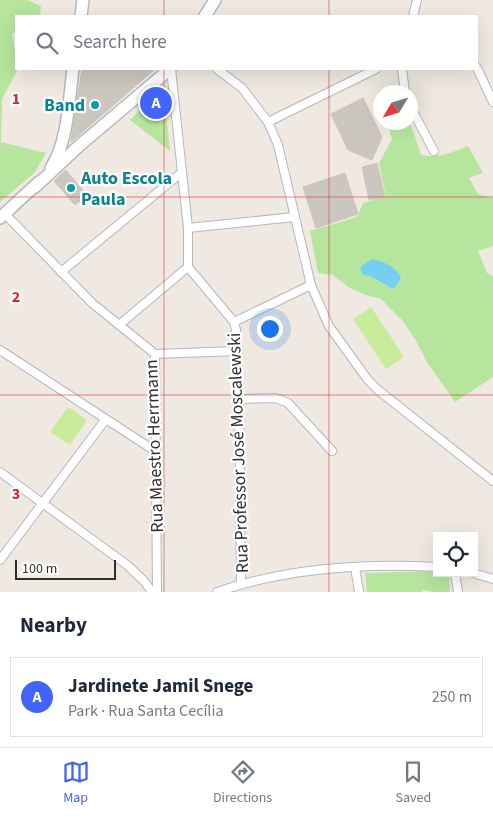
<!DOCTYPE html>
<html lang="en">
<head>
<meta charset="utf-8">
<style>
	body { margin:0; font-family:"Source Sans 3",sans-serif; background:#f2f2f3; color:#1f2937 }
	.controls { position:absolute; right:15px; bottom:15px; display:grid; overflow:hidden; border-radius:0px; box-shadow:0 5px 20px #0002 }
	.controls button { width:45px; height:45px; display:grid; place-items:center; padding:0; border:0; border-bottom:1px solid #e0e1e3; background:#fff; color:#1f2937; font:25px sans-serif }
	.compass { position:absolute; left:373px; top:85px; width:45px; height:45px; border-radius:50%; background:#fff; box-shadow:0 5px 20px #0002; rotate:232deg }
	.scale { position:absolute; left:15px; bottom:12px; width:101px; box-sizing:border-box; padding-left:5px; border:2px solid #2e2e2e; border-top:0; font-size:14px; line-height:18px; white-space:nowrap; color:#2e2e2e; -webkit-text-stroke:4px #fff; paint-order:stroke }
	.you { position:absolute; left:269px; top:328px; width:18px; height:18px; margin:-12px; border:4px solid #fff; border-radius:50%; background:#1a73e8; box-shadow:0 0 0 8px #1a73e833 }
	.badge { display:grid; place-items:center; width:32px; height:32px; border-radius:50%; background:#4264fb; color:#fff; font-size:16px; font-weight:700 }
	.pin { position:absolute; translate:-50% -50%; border:2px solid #fff; box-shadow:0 1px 5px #0006 }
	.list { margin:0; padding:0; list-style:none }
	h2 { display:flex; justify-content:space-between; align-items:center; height:65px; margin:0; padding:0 20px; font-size:21px }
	h2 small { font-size:16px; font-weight:400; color:#747a83 }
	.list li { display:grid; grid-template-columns:32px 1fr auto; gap:15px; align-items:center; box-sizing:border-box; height:80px; margin:0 10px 10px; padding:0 10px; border:1px solid #e0e1e3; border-radius:0px }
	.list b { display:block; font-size:19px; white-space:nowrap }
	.list p { margin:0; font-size:16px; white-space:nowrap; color:#747a83 }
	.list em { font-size:16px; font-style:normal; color:#747a83 }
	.icon { flex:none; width:28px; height:28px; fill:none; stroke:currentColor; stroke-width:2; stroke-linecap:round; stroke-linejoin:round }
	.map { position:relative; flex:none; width:493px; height:592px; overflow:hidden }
	.search { position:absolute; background:#fff; box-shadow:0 5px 20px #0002; left:15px; right:15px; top:15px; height:55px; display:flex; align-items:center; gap:12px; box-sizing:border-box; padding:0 18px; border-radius:0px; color:#747a83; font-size:19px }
	.sheet { height:155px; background:#fff }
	nav { display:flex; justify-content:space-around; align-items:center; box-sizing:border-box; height:70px; border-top:1px solid #e0e1e3; background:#fff; font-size:14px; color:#747a83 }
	nav a { display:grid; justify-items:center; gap:2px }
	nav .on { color:#4264fb }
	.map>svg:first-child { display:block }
	.green { fill:#b6e59e }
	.pitch { fill:#c9ec9a }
	.water { fill:#75cff0 }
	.building { fill:#cbc7bf; stroke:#cbc5ba }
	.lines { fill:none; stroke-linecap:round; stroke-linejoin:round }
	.minor-casing { stroke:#b4b7c1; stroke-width:10 }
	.secondary-casing { stroke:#b4b7c1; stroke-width:14 }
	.minor { stroke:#fff; stroke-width:8 }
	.secondary { stroke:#fff; stroke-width:11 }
	.grid { fill:none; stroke:#d62828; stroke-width:1; stroke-opacity:0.55 }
	.culture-dot { fill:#0f9aa8; stroke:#fff; stroke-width:2 }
	.labels { text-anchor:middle; stroke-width:4.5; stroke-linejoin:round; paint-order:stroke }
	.culture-label { font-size:18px; font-weight:bold; fill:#0d838f; stroke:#fff; text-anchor:end }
	.street-label { font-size:18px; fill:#2e2e2e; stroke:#fff }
	.grid-label { font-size:16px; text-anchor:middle; font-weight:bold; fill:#d62828; stroke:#fff; stroke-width:4.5; stroke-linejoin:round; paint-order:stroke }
</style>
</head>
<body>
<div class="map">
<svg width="493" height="592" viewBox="0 0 493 592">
	<rect width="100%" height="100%" fill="#efe9e1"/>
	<g class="green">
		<path d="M0 0H28L41 6 40 16H16V33H12L16 57V69H18L2 99 1 142 46 153 35 172 0 202Z"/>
		<path d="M163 87 170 151 130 120Z"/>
		<path d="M410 122 421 155C440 158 451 153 468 146L483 173 469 178 478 194 493 198V246L478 251 487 273 493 276V377L455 402 427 362 415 339 402 320 381 299 366 295 348 287 333 275 318 273 310 231 357 217 363 203 386 197 379 163 392 139 387 123Z"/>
		<path d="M437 571V573H449L450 592H433L423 590 421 592H367L365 573Z"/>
	</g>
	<g class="pitch">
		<path d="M371 307 404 357 386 369 353 319Z"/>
		<path d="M68 407 87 420 70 445 50 432Z"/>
	</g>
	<path class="water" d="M372 259C386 263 394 265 401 278L394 289C383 285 375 276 362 274L360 267Z"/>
	<g class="building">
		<path d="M82 69H155L71 142 74 121Z"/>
		<path d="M363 98 382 137 372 160 348 150 331 114Z"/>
		<path d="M377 163 385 197 369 200 362 167Z"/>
		<path d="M66 170 87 195 75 205 54 181Z"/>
		<path d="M345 173 358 214 316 228 303 187Z"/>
	</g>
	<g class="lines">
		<defs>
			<g id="minor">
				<path d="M413 16 417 0"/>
				<path d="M477 68 493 102"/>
				<path d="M171 69 188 228V267L234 322 236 330 239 399 241 583"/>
				<path d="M217 69 242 88 268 122 278 145 311 285 329 326 368 380 378 390 493 481"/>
				<path d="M402 69 405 92"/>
				<path d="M410 106 434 151"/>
				<path d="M268 122 376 69"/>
				<path d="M5 214 92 303 155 354 157 592"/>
				<path d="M188 228 294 217"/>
				<path d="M61 272 181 173"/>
				<path d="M234 322 311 285"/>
				<path d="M119 325 188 267"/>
				<path d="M0 350 155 451"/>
				<path d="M155 354 238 351"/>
				<path d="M239 399 276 398 288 403 332 451"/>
				<path d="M0 472 127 565 144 581 152 592"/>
				<path d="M0 560 106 419"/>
				<path d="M355 567 359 592"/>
				<path d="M455 573 458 592"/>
				<path d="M473 573 493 579"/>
				<path d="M217 592C287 568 363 563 437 567"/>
			</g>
			<g id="secondary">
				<path d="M81 16 83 0"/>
				<path d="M205 16 215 0"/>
				<path d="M51 168C68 142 69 99 73 69"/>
				<path d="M35 187 80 145 170 69"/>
				<path d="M0 218 39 182"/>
			</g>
		</defs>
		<use href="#minor" class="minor-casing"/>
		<use href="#secondary" class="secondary-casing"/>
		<use href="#minor" class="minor"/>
		<use href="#secondary" class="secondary"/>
	</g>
	<path class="grid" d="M164 0V16M329 0V16M164 69V592M329 69V592M0 197H493M0 395H493"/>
	<g class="culture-dot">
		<circle cx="95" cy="105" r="5"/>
		<circle cx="71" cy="188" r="5"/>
	</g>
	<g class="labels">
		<g class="culture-label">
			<text x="85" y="111">Band</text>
			<text x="81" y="184" text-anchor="start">Auto Escola<tspan x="81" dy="21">Paula</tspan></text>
		</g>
		<g class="street-label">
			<text transform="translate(154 446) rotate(-92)" y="6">Rua Maestro Herrmann</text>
			<text transform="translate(238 453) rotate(-92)" y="6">Rua Professor José Moscalewski</text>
		</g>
	</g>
	<g class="grid-label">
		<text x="16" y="104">1</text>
		<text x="16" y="302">2</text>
		<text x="16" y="499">3</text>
	</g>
</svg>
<div class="controls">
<button><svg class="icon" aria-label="locate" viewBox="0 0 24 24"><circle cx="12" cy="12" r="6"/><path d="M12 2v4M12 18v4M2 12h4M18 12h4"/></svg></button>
</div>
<svg class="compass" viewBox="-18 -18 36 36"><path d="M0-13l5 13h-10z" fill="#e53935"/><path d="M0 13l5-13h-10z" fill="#747a83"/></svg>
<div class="scale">100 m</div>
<div class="you"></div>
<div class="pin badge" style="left:156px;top:103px">A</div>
<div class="search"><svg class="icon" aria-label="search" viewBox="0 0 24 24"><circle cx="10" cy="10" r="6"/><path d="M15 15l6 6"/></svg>Search here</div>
</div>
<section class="sheet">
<h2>Nearby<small></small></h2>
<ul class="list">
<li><span class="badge">A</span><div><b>Jardinete Jamil Snege</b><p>Park · Rua Santa Cecília</p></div><em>250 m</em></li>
</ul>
</section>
<nav>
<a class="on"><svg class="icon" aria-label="map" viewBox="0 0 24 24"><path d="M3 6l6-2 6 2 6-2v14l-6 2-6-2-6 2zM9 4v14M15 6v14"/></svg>Map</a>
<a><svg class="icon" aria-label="directions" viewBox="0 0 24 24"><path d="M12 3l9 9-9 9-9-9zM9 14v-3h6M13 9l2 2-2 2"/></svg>Directions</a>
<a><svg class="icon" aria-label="saved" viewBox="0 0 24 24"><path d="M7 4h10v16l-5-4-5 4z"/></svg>Saved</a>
</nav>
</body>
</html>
